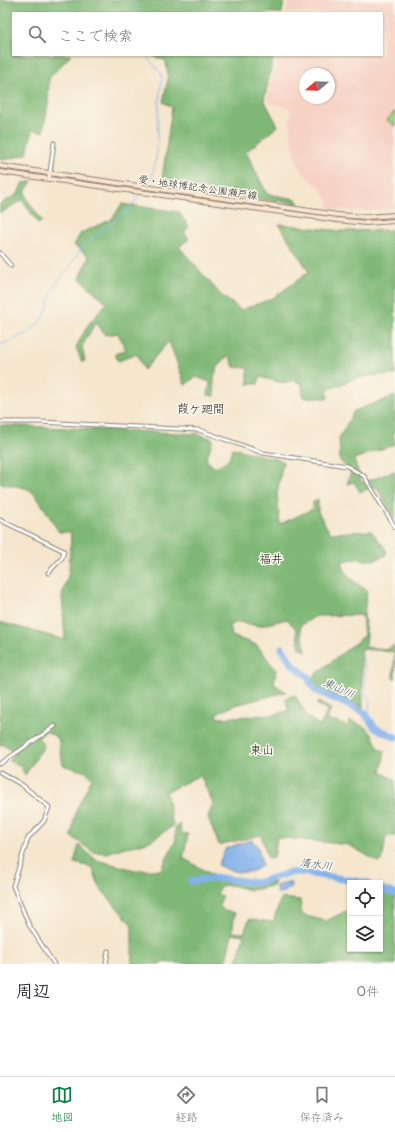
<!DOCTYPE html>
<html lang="ja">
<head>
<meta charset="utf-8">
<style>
	body { margin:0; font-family:"Playpen Sans","Klee One",sans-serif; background:#f7f7f7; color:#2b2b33 }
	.controls { position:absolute; right:12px; bottom:12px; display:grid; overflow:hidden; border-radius:0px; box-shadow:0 1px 3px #0004 }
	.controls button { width:36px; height:36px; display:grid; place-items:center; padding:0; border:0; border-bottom:1px solid #e1e1e2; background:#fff; color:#2b2b33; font:20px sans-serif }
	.compass { position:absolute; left:299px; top:68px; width:36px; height:36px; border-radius:50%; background:#fff; box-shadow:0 1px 3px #0004; rotate:251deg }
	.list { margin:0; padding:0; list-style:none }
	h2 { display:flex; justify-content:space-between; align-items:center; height:52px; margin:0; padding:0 16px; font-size:17px }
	h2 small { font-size:13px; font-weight:400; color:#7c7c81 }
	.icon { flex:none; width:22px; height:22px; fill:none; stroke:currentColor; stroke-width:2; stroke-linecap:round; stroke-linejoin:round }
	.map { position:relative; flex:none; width:395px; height:964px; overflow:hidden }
	.search { position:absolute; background:#fff; box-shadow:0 1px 3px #0004; left:12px; right:12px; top:12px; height:44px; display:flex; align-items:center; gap:10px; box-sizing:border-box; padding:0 14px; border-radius:0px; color:#7c7c81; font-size:15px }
	.sheet { height:112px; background:#fff }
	nav { display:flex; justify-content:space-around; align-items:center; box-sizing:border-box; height:56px; border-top:1px solid #e1e1e2; background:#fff; font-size:11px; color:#7c7c81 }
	nav a { display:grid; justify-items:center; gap:2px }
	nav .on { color:#0b8043 }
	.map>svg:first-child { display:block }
	.built { fill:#f6d2c5; fill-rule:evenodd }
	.green { fill:#9fd88a; stroke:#5e7a53 }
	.forest { fill:#7fb876; stroke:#4e6a49 }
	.water { fill:#82b1ec; stroke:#4f6684 }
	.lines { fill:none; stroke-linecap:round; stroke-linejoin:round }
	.stream { stroke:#82b1ec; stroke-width:1 }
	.river { stroke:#82b1ec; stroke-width:7 }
	.minor-casing { stroke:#888174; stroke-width:5 }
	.secondary-casing { stroke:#888174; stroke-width:6 }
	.minor { stroke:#fff; stroke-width:3 }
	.secondary { stroke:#fce5cf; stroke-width:4 }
	.labels { text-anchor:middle; stroke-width:3; stroke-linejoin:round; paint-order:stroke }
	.street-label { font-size:10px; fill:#1c1c1c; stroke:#fbf7ec }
	.water-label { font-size:11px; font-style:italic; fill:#45586f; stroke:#fbf7ec }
	.quarter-label { font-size:12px; fill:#1c1c1c; stroke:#fbf7ec }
</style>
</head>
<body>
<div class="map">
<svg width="395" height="964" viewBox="0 0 395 964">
	<rect width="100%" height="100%" fill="#fbf7ec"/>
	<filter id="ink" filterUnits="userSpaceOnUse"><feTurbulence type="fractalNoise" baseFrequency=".025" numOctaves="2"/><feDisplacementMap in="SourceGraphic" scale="8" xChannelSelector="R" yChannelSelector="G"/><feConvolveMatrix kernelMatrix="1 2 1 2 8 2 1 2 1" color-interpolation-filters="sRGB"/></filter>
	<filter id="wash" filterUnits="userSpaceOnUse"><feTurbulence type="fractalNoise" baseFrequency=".012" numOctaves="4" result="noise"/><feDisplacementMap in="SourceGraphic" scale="16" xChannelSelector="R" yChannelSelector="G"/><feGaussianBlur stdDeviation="0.9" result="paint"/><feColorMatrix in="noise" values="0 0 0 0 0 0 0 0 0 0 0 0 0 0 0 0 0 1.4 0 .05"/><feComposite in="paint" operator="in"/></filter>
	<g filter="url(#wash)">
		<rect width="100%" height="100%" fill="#f5e6cd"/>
		<path class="built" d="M289 0H395V209L365 211 329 209 328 201 320 187 305 176 297 162 291 136 290 122 291 109 267 101 277 55H382V13H286ZM305 74H329V98H305Z"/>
		<path class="green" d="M395 111V126L387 120Z"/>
		<g class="forest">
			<path d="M0 0H284L282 13H13V55H71L49 78 48 104 43 132 32 130 27 154 8 159H0Z"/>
			<path d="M151 55H274L264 100 278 126 246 152 267 194 296 199 299 204 236 196 162 180 172 107 163 102 168 79 166 61Z"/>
			<path d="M32 181 25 192 28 201 42 221 39 224 22 200 0 213V204L18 194 22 184Z"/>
			<path d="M122 204 179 212 189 227 184 232 189 239 179 247 221 295 241 310 273 298 309 272 279 224 341 231 395 230V375C380 374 365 375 351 380 342 383 338 387 327 389L328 398 303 397 302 384 293 380 283 383 260 377 258 384H248V368L234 367 229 355C214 370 212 375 215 396L208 395 210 382 196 377 185 385 169 341 144 370 137 354 118 361 115 354 126 350 118 333 105 335 96 322 82 346 85 361 82 362 76 347 88 325 107 303 80 279 89 256 74 245 81 233 112 219Z"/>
			<path d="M395 396V433H393L395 444 354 459 362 483 395 471V519L376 486 360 492 354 482 347 484 351 472 340 461 339 438 354 411Z"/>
			<path d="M0 425 198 434 213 439 206 460 215 468 229 459 232 448 283 461 277 494 280 524 313 509V502L318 499V512L330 533 371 531 385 548 387 554C372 566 358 555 342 562 345 576 355 583 367 590L364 615 367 635 365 647 387 649 395 645V679L393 678 395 652 361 649 363 707 316 687 311 678 364 636 362 615 316 616 300 626 306 651 300 648 296 629 287 619 259 626 239 622 230 625 232 636 257 645 276 670 274 684 286 692 235 705 216 714 218 718 272 715 288 711 286 698 295 695 307 717 320 726 328 710 316 704 318 702 331 709 327 719 334 723 336 721 347 727 350 721C368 727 372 730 378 749L385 751 381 772 395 780V836H386L382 861 378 862 349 845 277 837 274 858H268L261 835 219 845 208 817 213 804 200 775 166 792 173 826 150 841 137 845 125 847 107 853 93 852 71 836 76 811 92 778 86 772 63 765 58 738 46 731 38 738 44 746 25 775 21 767 9 761 15 753 2 744 0 746V622L65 640 62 596 69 572 71 532H59C52 522 37 493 28 489 19 486 9 485 0 483Z"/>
			<path d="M180 824 181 833 188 834 183 858 224 882 257 885 274 882 273 886 250 890 231 885 220 886 217 893 222 897 219 905 224 911 235 913 232 932 244 933 249 919 273 922 281 898 300 900 302 915 326 921 350 909V949H380V895L382 896 385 893 395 895V964H238L237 962 244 935 232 934 226 960C211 964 177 964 161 962L160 964H132V925L100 888 92 867 74 863 79 845 96 860 135 870H161L176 840 175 827Z"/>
		</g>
		<g class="water">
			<path d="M252 840 258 848 262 865C251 877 231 872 218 865L226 848Z"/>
			<path d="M287 882H290L291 886 285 892 277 893 276 886Z"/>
		</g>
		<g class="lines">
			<g class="stream">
				<path d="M133 0 139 13"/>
				<path d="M146 55 162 75C161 90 158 104 158 119 157 142 159 165 147 186"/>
				<path d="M0 345 26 334 37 325 45 315 52 291 84 245 128 210 142 193"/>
				<path d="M362 654 365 670V695L371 700 369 708 370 718"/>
			</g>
			<g class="river">
				<path d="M282 648 293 665 307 676 315 690 364 712 375 728 395 737"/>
				<path d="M191 881 220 878 257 883 288 873 300 872 368 883"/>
				<path d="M380 889 395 894"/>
			</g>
		</g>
	</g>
	<g filter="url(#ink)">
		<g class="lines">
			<defs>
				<g id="minor">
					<path d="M49 179 54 143"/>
					<path d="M0 253 11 266"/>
					<path d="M0 422H39L199 430 263 453 347 466 364 476 395 527"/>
					<path d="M0 520 64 551 62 558 48 573"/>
					<path d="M0 764 55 726"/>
					<path d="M0 772 22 785 49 807 44 821 28 838 13 886 29 925 54 964"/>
					<path d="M106 964 108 951"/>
				</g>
				<g id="secondary">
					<path d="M0 166 338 215 366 217 395 215"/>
					<path d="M0 172 337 220 366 223 395 221"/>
				</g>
			</defs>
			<use href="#minor" class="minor-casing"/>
			<use href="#secondary" class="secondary-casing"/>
			<use href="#minor" class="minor"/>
			<use href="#secondary" class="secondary"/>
		</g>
	</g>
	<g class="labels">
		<g class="street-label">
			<text transform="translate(198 187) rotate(8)" y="4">愛・地球博記念公園瀬戸線</text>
		</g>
		<g class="water-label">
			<text transform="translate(339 688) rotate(24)" y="4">東山川</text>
			<text transform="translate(316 864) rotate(7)" y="4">清水川</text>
		</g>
		<g class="quarter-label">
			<text x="201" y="413">葭ケ廻間</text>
			<text x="271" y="563">福井</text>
			<text x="262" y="754">東山</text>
		</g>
	</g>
</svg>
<div class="controls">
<button><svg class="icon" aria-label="locate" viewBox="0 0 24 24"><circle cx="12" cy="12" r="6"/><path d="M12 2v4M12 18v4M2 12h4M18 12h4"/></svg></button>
<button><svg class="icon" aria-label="layers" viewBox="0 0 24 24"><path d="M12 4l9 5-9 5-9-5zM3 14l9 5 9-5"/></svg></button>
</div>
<svg class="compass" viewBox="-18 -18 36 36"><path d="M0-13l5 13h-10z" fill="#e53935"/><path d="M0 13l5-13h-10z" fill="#7c7c81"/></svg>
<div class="search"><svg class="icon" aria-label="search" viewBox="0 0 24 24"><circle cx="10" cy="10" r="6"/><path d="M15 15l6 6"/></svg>ここで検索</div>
</div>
<section class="sheet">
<h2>周辺<small>0件</small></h2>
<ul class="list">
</ul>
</section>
<nav>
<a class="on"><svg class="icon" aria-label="map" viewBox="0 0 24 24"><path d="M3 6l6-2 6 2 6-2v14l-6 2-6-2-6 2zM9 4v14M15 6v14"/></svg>地図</a>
<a><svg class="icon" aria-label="directions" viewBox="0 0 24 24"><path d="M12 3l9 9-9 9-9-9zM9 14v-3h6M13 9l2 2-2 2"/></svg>経路</a>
<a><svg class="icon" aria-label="saved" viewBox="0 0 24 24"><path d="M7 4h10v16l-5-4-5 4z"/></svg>保存済み</a>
</nav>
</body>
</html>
